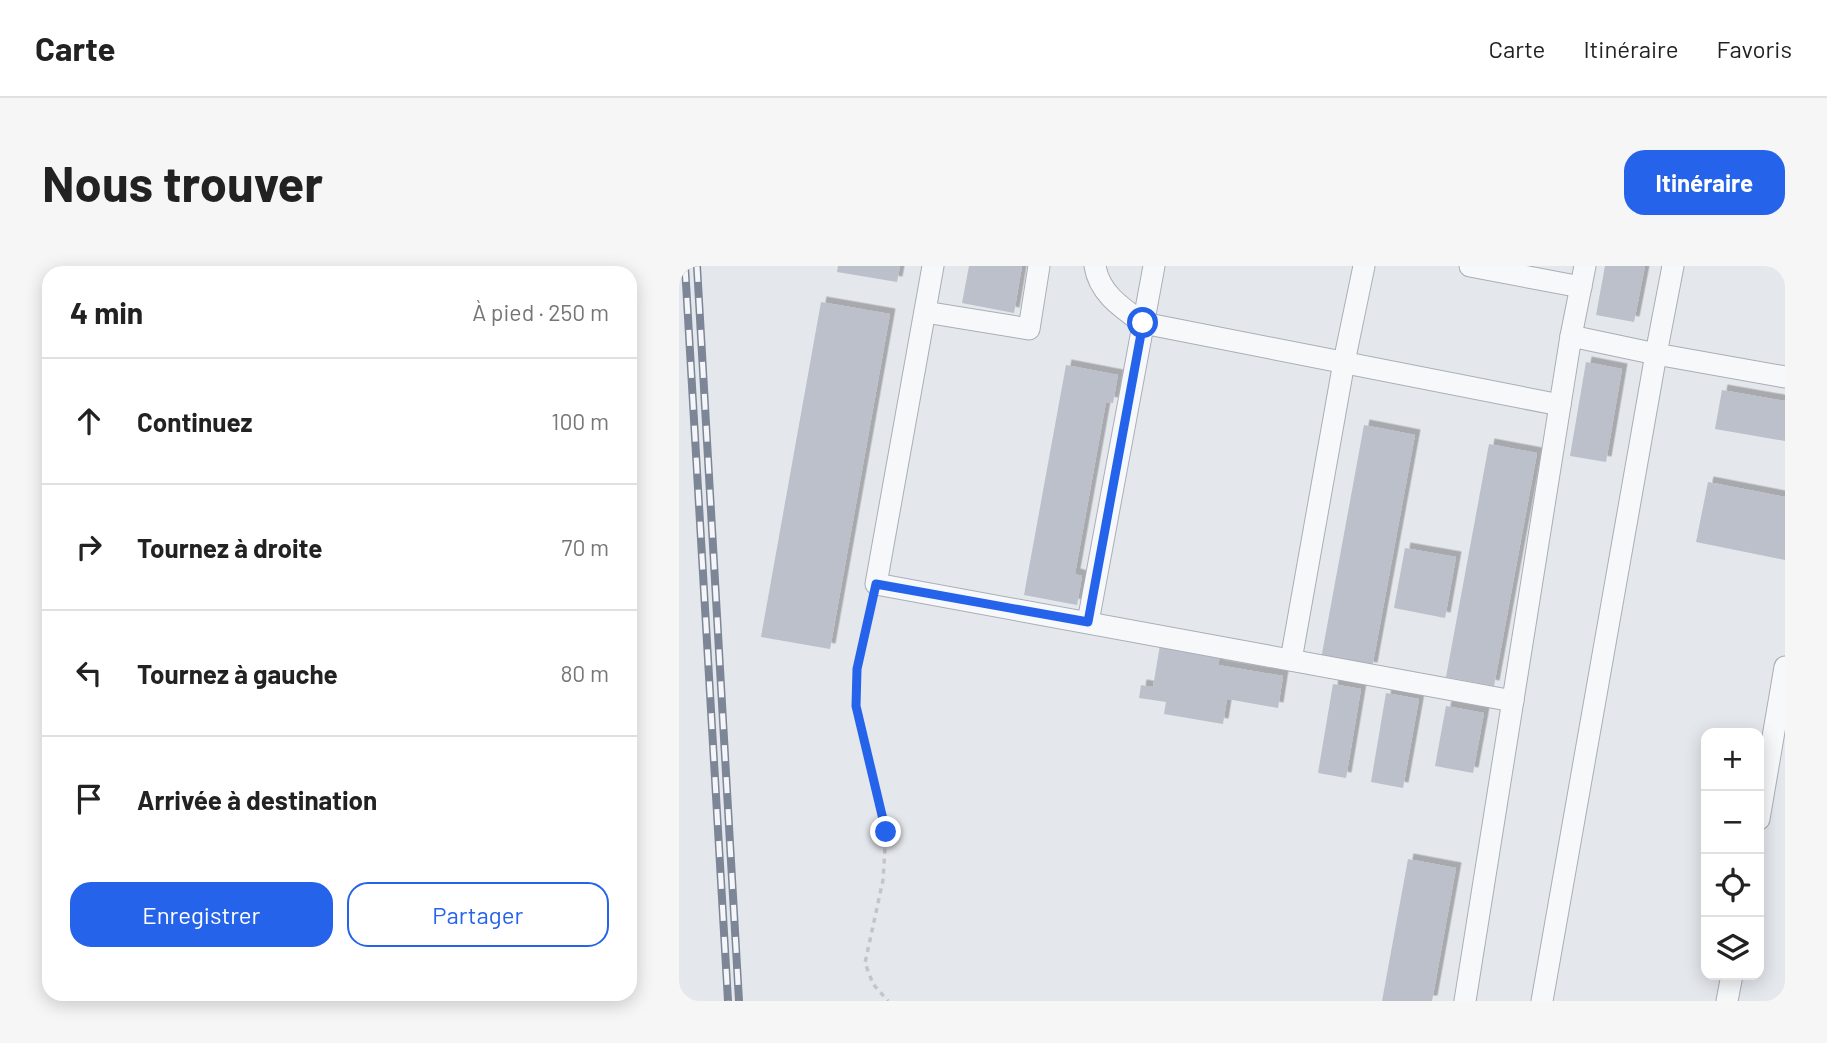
<!DOCTYPE html>
<html lang="fr">
<head>
<meta charset="utf-8">
<style>
	body { margin:0; font-family:Barlow,sans-serif; background:#f6f6f6; color:#222 }
	.controls { position:absolute; right:21px; bottom:21px; display:grid; overflow:hidden; border-radius:14px; box-shadow:0 4px 18px #0003 }
	.controls button { width:63px; height:63px; display:grid; place-items:center; padding:0; border:0; border-bottom:2px solid #e0e0e0; background:#fff; color:#222; font:35px sans-serif }
	.stop { position:absolute; width:21px; height:21px; margin:-16px; border:5px solid #2563eb; border-radius:50%; background:#fff }
	.stop.end { background:#2563eb; border-color:#fff; box-shadow:0 2px 7px #0008 }
	.list { margin:0; padding:0; list-style:none }
	h2 { display:flex; justify-content:space-between; align-items:center; height:91px; margin:0; padding:0 28px; font-size:30px }
	h2 small { font-size:23px; font-weight:400; color:#767676 }
	.list li { display:grid; grid-template-columns:46px 1fr auto; gap:21px; align-items:center; box-sizing:border-box; height:126px; padding:0 28px; border-top:2px solid #e0e0e0 }
	.list b { display:block; font-size:26px; white-space:nowrap }
	.list em { font-size:23px; font-style:normal; color:#767676 }
	.actions { display:flex; gap:14px; padding:21px 28px }
	.actions a { flex:1; padding:16px 0; border:2px solid #2563eb; border-radius:21px; text-align:center; font-size:24px; color:#2563eb }
	.actions .main { background:#2563eb; color:#fff }
	.icon { flex:none; width:38px; height:38px; fill:none; stroke:currentColor; stroke-width:2; stroke-linecap:round; stroke-linejoin:round }
	.map { position:relative; flex:none; width:1106px; height:735px; overflow:hidden; border-radius:21px }
	header { display:flex; align-items:center; gap:42px; box-sizing:border-box; height:98px; padding:0 35px; background:#fff; border-bottom:2px solid #e0e0e0 }
	header strong { font-size:33px }
	nav { display:flex; gap:38px; margin-inline-start:auto; font-size:24px }
	.intro { display:flex; align-items:center; justify-content:space-between; box-sizing:border-box; height:168px; padding:0 42px }
	h1 { margin:0; font-size:49px }
	.button { padding:18px 32px; border-radius:21px; background:#2563eb; color:#fff; font-size:24px; font-weight:700 }
	main { display:flex; gap:42px; padding:0 42px }
	aside { flex:1; background:#fff; border-radius:21px; box-shadow:0 4px 18px #0003 }
	.map>svg:first-child { display:block }
	.building { fill:#bbc0ca; filter:url(#shadow) }
	.lines { fill:none; stroke-linecap:round; stroke-linejoin:round }
	.minor-casing { stroke:#a9aeb7; stroke-width:23 }
	.path { stroke:#c2c5cb; stroke-width:3.5; stroke-dasharray:5 5; stroke-linecap:butt }
	.minor { stroke:#f7f8fa; stroke-width:21 }
	.rail-casing { stroke:#7d8696; stroke-width:8 }
	.rail { stroke:#f4f6f9; stroke-width:5; stroke-dasharray:16; stroke-linecap:butt }
	.route { stroke:#2563eb; stroke-width:9 }
</style>
</head>
<body>
<header>
<strong>Carte</strong>
<nav><a>Carte</a><a>Itinéraire</a><a>Favoris</a></nav>
</header>
<div class="intro"><h1>Nous trouver</h1><a class="button">Itinéraire</a></div>
<main>
<aside>
<h2>4 min<small>À pied · 250 m</small></h2>
<ul class="list">
<li><svg class="icon" aria-label="ahead" viewBox="0 0 24 24"><path d="M12 20V5M6 11l6-6 6 6"/></svg><div><b>Continuez</b></div><em>100 m</em></li>
<li><svg class="icon" aria-label="right" viewBox="0 0 24 24"><path d="M7 20v-9h11M14 6l5 5-5 5"/></svg><div><b>Tournez à droite</b></div><em>70 m</em></li>
<li><svg class="icon" aria-label="left" viewBox="0 0 24 24"><path d="M17 20v-9H6M10 6l-5 5 5 5"/></svg><div><b>Tournez à gauche</b></div><em>80 m</em></li>
<li><svg class="icon" aria-label="arrive" viewBox="0 0 24 24"><path d="M6 21V4h12l-3 4 3 4H6"/></svg><div><b>Arrivée à destination</b></div></li>
</ul>
<div class="actions"><a class="main">Enregistrer</a><a>Partager</a></div>
</aside>
<div class="map">
<svg width="1106" height="735" viewBox="0 0 1106 735">
	<defs>
		<filter id="shadow"><feDropShadow dx="5.5" dy="-5.5" stdDeviation="0" flood-color="#0004"/></filter>
	</defs>
	<rect width="100%" height="100%" fill="#e4e7ec"/>
	<g class="building">
		<path d="M159 0H221L218 16 158 6Z"/>
		<path d="M290 0H343L335 47 283 37Z"/>
		<path d="M926 0H966L955 56 917 49Z"/>
		<path d="M142 36 211 48 151 383 82 371Z"/>
		<path d="M907 96 943 103 927 196 891 190Z"/>
		<path d="M387 99 439 109 434 137 427 136 396 308 403 310 398 339 345 329Z"/>
		<path d="M1043 124 1106 135V175L1036 163Z"/>
		<path d="M685 159 736 169 693 402 642 393Z"/>
		<path d="M810 178 858 187 815 420 767 411Z"/>
		<path d="M1029 216 1106 231V294L1017 276Z"/>
		<path d="M726 282 777 291 766 352 715 342Z"/>
		<path d="M481 379 541 390 539 399 604 410 599 442 548 433 544 458 485 448 487 436 460 432 462 419 474 421Z"/>
		<path d="M654 418 682 423 667 512 639 507Z"/>
		<path d="M707 427 740 433 724 522 692 516Z"/>
		<path d="M767 440 805 447 794 507 756 500Z"/>
		<path d="M729 593 777 602 753 735H703Z"/>
	</g>
	<g class="lines">
		<defs>
			<g id="minor">
				<path d="M254 0 197 318 834 435"/>
				<path d="M416 0C420 27 443 42 464 57L881 139"/>
				<path d="M791 0 902 21"/>
				<path d="M994 0 977 88 1106 111"/>
				<path d="M246 46 350 63 360 0"/>
				<path d="M892 70 906 0"/>
				<path d="M409 356 475 0"/>
				<path d="M612 394 665 96 685 0"/>
				<path d="M1080 553 1106 401"/>
				<path d="M786 735 892 70 977 88 863 735"/>
				<path d="M1048 735 1053 709"/>
			</g>
		</defs>
		<use href="#minor" class="minor-casing"/>
		<path class="path" d="M193 338 178 403 177 440 207 566 204 614 186 697 194 718 209 735"/>
		<use href="#minor" class="minor"/>
		<defs>
			<g id="rail">
				<path d="M6 0 49 735"/>
				<path d="M18 0 60 735"/>
			</g>
		</defs>
		<use href="#rail" class="rail-casing"/>
		<use href="#rail" class="rail"/>
	</g>
	<g class="lines">
		<path class="route" d="M207 566 177 440 178 403 197 318 409 356 464 57"/>
	</g>
</svg>
<div class="controls">
<button>+</button>
<button>−</button>
<button><svg class="icon" aria-label="locate" viewBox="0 0 24 24"><circle cx="12" cy="12" r="6"/><path d="M12 2v4M12 18v4M2 12h4M18 12h4"/></svg></button>
<button><svg class="icon" aria-label="layers" viewBox="0 0 24 24"><path d="M12 4l9 5-9 5-9-5zM3 14l9 5 9-5"/></svg></button>
</div>
<div class="stop" style="left:464px;top:57px"></div>
<div class="stop end" style="left:207px;top:566px"></div>
</div>
</main>
</body>
</html>
